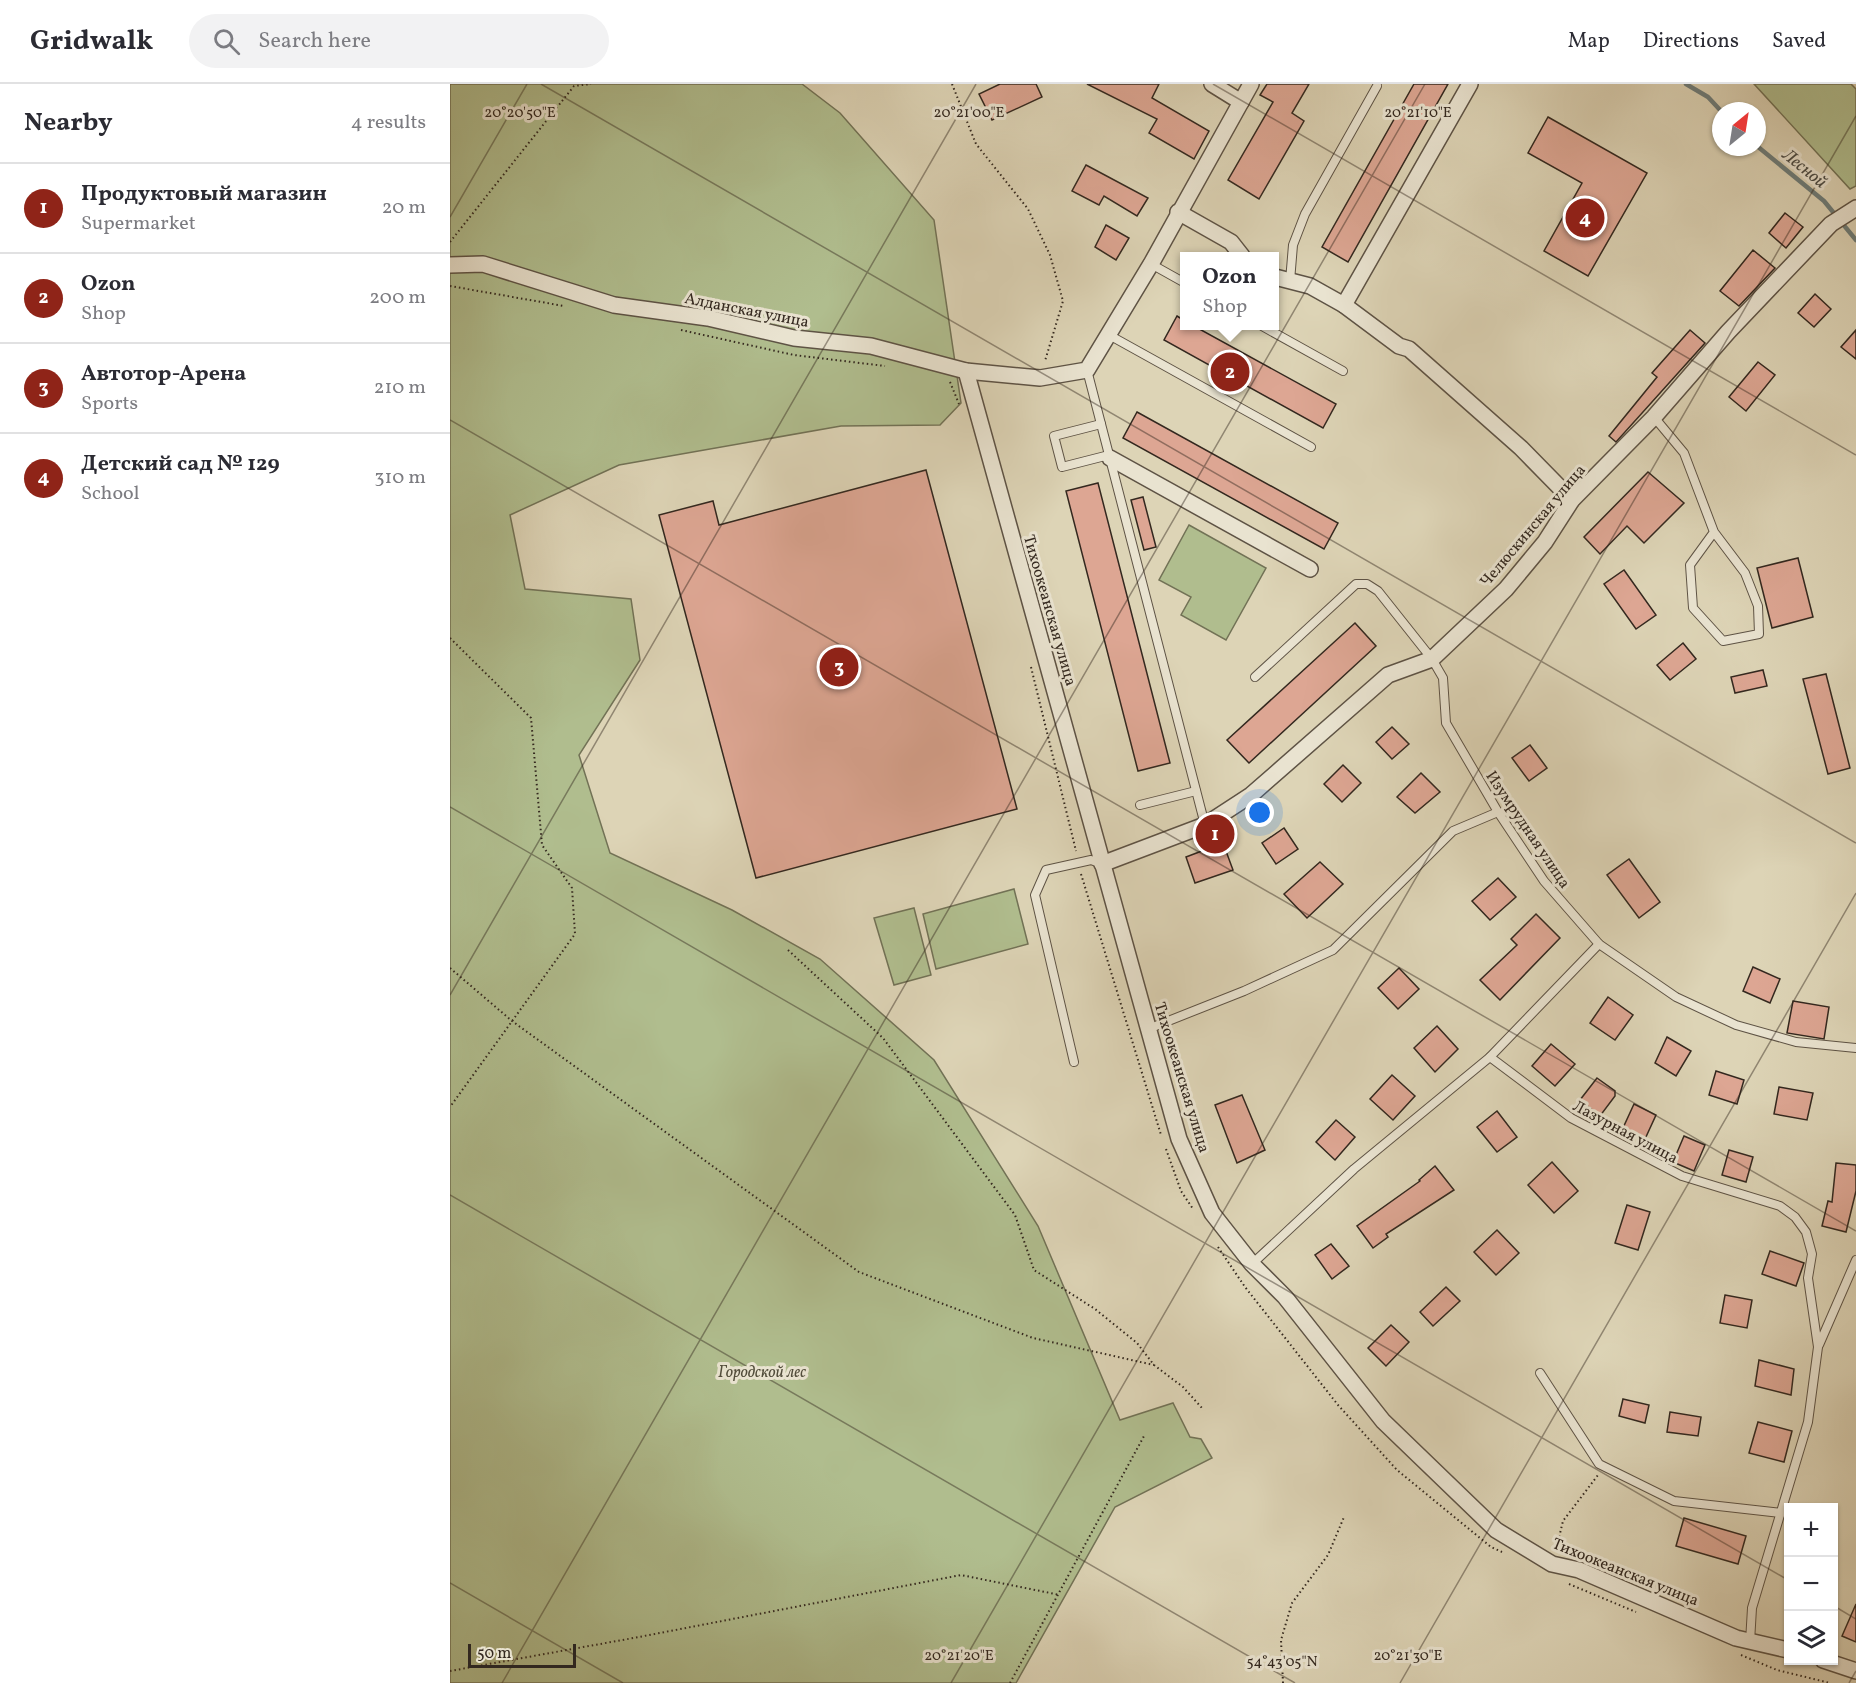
<!DOCTYPE html>
<html lang="en">
<head>
<meta charset="utf-8">
<style>
	body { margin:0; font-family:Vollkorn,serif; background:#f2f2f3; color:#2b2b33 }
	.controls { position:absolute; right:18px; bottom:18px; display:grid; overflow:hidden; border-radius:0px; box-shadow:0 2px 4px #0004 }
	.controls button { width:54px; height:54px; display:grid; place-items:center; padding:0; border:0; border-bottom:2px solid #e1e1e2; background:#fff; color:#2b2b33; font:30px sans-serif }
	.compass { position:absolute; left:1262px; top:18px; width:54px; height:54px; border-radius:50%; background:#fff; box-shadow:0 2px 4px #0004; rotate:30deg }
	.scale { position:absolute; left:18px; bottom:15px; width:108px; box-sizing:border-box; padding-left:6px; border:3px solid #33281f; border-top:0; font-size:16px; line-height:21px; white-space:nowrap; color:#33281f; -webkit-text-stroke:4px #e9e3d0; paint-order:stroke }
	.you { position:absolute; left:810px; top:729px; width:21px; height:21px; margin:-15px; border:4px solid #fff; border-radius:50%; background:#1a73e8; box-shadow:0 0 0 9px #1a73e833 }
	.badge { display:grid; place-items:center; width:39px; height:39px; border-radius:50%; background:#8f2418; color:#fff; font-size:20px; font-weight:700 }
	.pin { position:absolute; translate:-50% -50%; border:3px solid #fff; box-shadow:0 2px 6px #0006 }
	.popup { position:absolute; left:730px; top:168px; width:99px; height:78px; box-sizing:border-box; display:grid; place-content:center; border-radius:0px; background:#fff; filter:drop-shadow(0 2px 4px #0005); font-size:20px; white-space:nowrap; color:#7c7c81 }
	.popup b { font-size:22px; color:#2b2b33 }
	.popup::after { content:''; position:absolute; left:50%; top:100%; margin-left:-12px; border:12px solid transparent; border-top-color:#fff }
	.list { margin:0; padding:0; list-style:none }
	h2 { display:flex; justify-content:space-between; align-items:center; height:78px; margin:0; padding:0 24px; font-size:26px }
	h2 small { font-size:20px; font-weight:400; color:#7c7c81 }
	.list li { display:grid; grid-template-columns:39px 1fr auto; gap:18px; align-items:center; box-sizing:border-box; height:90px; padding:0 24px; border-top:2px solid #e1e1e2 }
	.list b { display:block; font-size:22px; white-space:nowrap }
	.list p { margin:0; font-size:20px; white-space:nowrap; color:#7c7c81 }
	.list em { font-size:20px; font-style:normal; color:#7c7c81 }
	.icon { flex:none; width:33px; height:33px; fill:none; stroke:currentColor; stroke-width:2; stroke-linecap:round; stroke-linejoin:round }
	.map { position:relative; flex:none; width:1406px; height:1599px; overflow:hidden }
	header { display:flex; align-items:center; gap:36px; box-sizing:border-box; height:84px; padding:0 30px; background:#fff; border-bottom:2px solid #e1e1e2 }
	header strong { font-size:28px }
	nav { display:flex; gap:33px; margin-inline-start:auto; font-size:21px }
	.search { width:420px; height:54px; background:#f2f2f3; display:flex; align-items:center; gap:15px; box-sizing:border-box; padding:0 21px; border-radius:33px; color:#7c7c81; font-size:22px }
	main { display:flex }
	aside { flex:1; background:#fff }
	.map>svg:first-child { display:block }
	.green { fill:#b0bd8e; stroke:#727256; stroke-width:1.5 }
	.lines { fill:none; stroke-linecap:round; stroke-linejoin:round }
	.stream { stroke:#6e7d7a; stroke-width:4.5 }
	.building { fill:#dda693; stroke:#33281f; stroke-width:1.5 }
	.lane-casing { stroke:#5e5345; stroke-width:10 }
	.street-casing { stroke:#5e5345; stroke-width:18 }
	.path { stroke:#33281f; stroke-width:2; stroke-dasharray:1.5 3; stroke-linecap:butt }
	.lane { stroke:#e9e3d0; stroke-width:8 }
	.street { stroke:#e9e3d0; stroke-width:15 }
	.ticks { fill:none; stroke:#33281f; stroke-width:1.5; stroke-opacity:0.45 }
	.labels { text-anchor:middle; stroke-width:6; stroke-linejoin:round; paint-order:stroke }
	.street-label { font-size:16px; fill:#33281f; stroke:#e9e3d0 }
	.park-label { font-size:16px; font-style:italic; fill:#524d3b; stroke:#e9e3d0 }
	.water-label { font-size:18px; font-style:italic; fill:#4c4c45; stroke:#e9e3d0 }
	.ticks-label { font-size:15px; text-anchor:middle; fill:#33281f; stroke:#e9e3d0; stroke-width:6; stroke-linejoin:round; paint-order:stroke }
</style>
</head>
<body>
<header>
<strong>Gridwalk</strong>
<div class="search"><svg class="icon" aria-label="search" viewBox="0 0 24 24"><circle cx="10" cy="10" r="6"/><path d="M15 15l6 6"/></svg>Search here</div>
<nav><a>Map</a><a>Directions</a><a>Saved</a></nav>
</header>
<main>
<aside>
<h2>Nearby<small>4 results</small></h2>
<ul class="list">
<li><span class="badge">1</span><div><b>Продуктовый магазин</b><p>Supermarket</p></div><em>20 m</em></li>
<li><span class="badge">2</span><div><b>Ozon</b><p>Shop</p></div><em>200 m</em></li>
<li><span class="badge">3</span><div><b>Автотор-Арена</b><p>Sports</p></div><em>210 m</em></li>
<li><span class="badge">4</span><div><b>Детский сад № 129</b><p>School</p></div><em>310 m</em></li>
</ul>
</aside>
<div class="map">
<svg width="1406" height="1599" viewBox="0 0 1406 1599">
	<rect width="100%" height="100%" fill="#ddd4b6"/>
	<filter id="stains"><feTurbulence type="fractalNoise" baseFrequency=".00333" numOctaves="4"/><feColorMatrix values="0 0 0 0 .2 0 0 0 0 .09 0 0 0 0 .02 0 0 0 .5 -.17"/></filter>
	<radialGradient id="worn" r=".72"><stop offset=".6" stop-color="#630" stop-opacity="0"/><stop offset="1" stop-color="#630" stop-opacity=".3"/></radialGradient>
	<g class="green">
		<path d="M0 0H352L390 29 484 136 511 319 490 341 391 342 169 381 60 431 75 505 181 515 190 576 129 671 160 769 282 826 370 875 484 976 588 1142 670 1336 723 1319 740 1353 751 1355 762 1374 665 1423 566 1599H0Z"/>
		<path d="M1304 0H1401L1406 5V102L1400 105Z"/>
		<path d="M739 441 816 484 776 556 731 531 741 513 709 496Z"/>
		<path d="M564 805 578 860 486 885 473 830Z"/>
		<path d="M464 824 481 891 444 901 424 834Z"/>
	</g>
	<g class="lines">
		<g class="stream">
			<path d="M1236 0 1258 13 1271 27"/>
			<path d="M1307 62 1374 117 1406 156"/>
		</g>
	</g>
	<g class="building">
		<path d="M550 0H586L592 13 542 36 529 10Z"/>
		<path d="M637 0H709L702 14 759 47 744 75 699 49 707 35Z"/>
		<path d="M817 0H859L842 29 854 37 809 115 778 96 823 18 810 11Z"/>
		<path d="M964 0H998L898 178 872 163Z"/>
		<path d="M1098 33 1197 89 1138 192 1094 167 1132 99 1078 69Z"/>
		<path d="M636 81 698 114 687 132 654 112 649 121 622 107Z"/>
		<path d="M1335 129 1353 143 1336 164 1319 149Z"/>
		<path d="M656 141 679 154 666 176 645 163Z"/>
		<path d="M1303 166 1325 184 1289 222 1270 207Z"/>
		<path d="M1365 210 1381 225 1364 243 1348 229Z"/>
		<path d="M727 232 735 237V242H744L886 320 873 344 714 256Z"/>
		<path d="M1240 246 1255 259 1166 358 1159 352 1207 293 1202 289Z"/>
		<path d="M1406 246V275L1391 263Z"/>
		<path d="M1308 278 1325 291 1296 327 1279 313Z"/>
		<path d="M687 328 888 439 874 465 673 354Z"/>
		<path d="M476 386 567 725 306 794 209 431 263 417 269 441Z"/>
		<path d="M1198 388 1234 419 1194 459 1177 442 1150 470 1134 453Z"/>
		<path d="M648 399 720 679 688 687 616 407Z"/>
		<path d="M693 413 706 463 694 466 681 416Z"/>
		<path d="M1348 474 1363 533 1322 544 1307 484Z"/>
		<path d="M1174 486 1206 531 1186 545 1154 500Z"/>
		<path d="M905 539 926 562 799 679 777 656Z"/>
		<path d="M1233 559 1246 575 1220 596 1207 581Z"/>
		<path d="M1313 586 1317 602 1285 609 1281 593Z"/>
		<path d="M1376 590 1400 684 1378 690 1353 595Z"/>
		<path d="M942 643 959 660 942 675 926 658Z"/>
		<path d="M1080 661 1097 684 1079 697 1062 674Z"/>
		<path d="M893 681 911 699 892 718 874 700Z"/>
		<path d="M971 689 990 708 965 729 947 713Z"/>
		<path d="M834 744 848 765 826 780 812 759Z"/>
		<path d="M773 759 783 786 745 799 736 773Z"/>
		<path d="M1179 775 1210 818 1189 834 1157 791Z"/>
		<path d="M870 778 893 800 857 834 834 810Z"/>
		<path d="M1048 794 1066 813 1040 836 1022 817Z"/>
		<path d="M1086 830 1110 854 1050 916 1030 896 1067 861 1061 855Z"/>
		<path d="M1303 883 1330 895 1320 919 1293 907Z"/>
		<path d="M949 884 969 905 948 925 928 904Z"/>
		<path d="M1158 913 1183 931 1165 956 1140 939Z"/>
		<path d="M1343 917 1379 923 1374 955 1337 949Z"/>
		<path d="M987 942 1008 965 985 988 964 964Z"/>
		<path d="M1217 953 1241 967 1226 992 1205 979Z"/>
		<path d="M1101 960 1125 980 1105 1002 1082 982Z"/>
		<path d="M1266 987 1294 996 1287 1020 1259 1011Z"/>
		<path d="M942 991 965 1012 943 1036 920 1015Z"/>
		<path d="M1147 994 1165 1007V1012L1150 1032 1130 1016Z"/>
		<path d="M1329 1003 1363 1009 1357 1036 1324 1030Z"/>
		<path d="M792 1011 815 1066 787 1079 765 1021Z"/>
		<path d="M1184 1020 1206 1031 1195 1055 1173 1044Z"/>
		<path d="M1047 1027 1067 1053 1047 1068 1027 1043Z"/>
		<path d="M886 1036 905 1053 885 1076 866 1058Z"/>
		<path d="M1234 1052 1255 1061 1244 1087 1223 1078Z"/>
		<path d="M1279 1066 1303 1073 1296 1098 1272 1091Z"/>
		<path d="M1102 1078 1128 1107 1104 1129 1078 1101Z"/>
		<path d="M1386 1079 1406 1081V1107L1396 1148 1372 1142 1378 1117 1382 1118Z"/>
		<path d="M985 1082 1004 1106 936 1150 938 1153 923 1164 907 1142 970 1097 969 1096Z"/>
		<path d="M1177 1121 1200 1128 1188 1166 1165 1159Z"/>
		<path d="M1047 1146 1069 1169 1046 1191 1024 1168Z"/>
		<path d="M881 1160 899 1182 882 1195 865 1171Z"/>
		<path d="M1320 1167 1354 1179 1346 1202 1312 1190Z"/>
		<path d="M996 1203 1010 1217 983 1242 970 1228Z"/>
		<path d="M1275 1211 1302 1216 1297 1244 1270 1239Z"/>
		<path d="M941 1241 959 1258 936 1282 918 1264Z"/>
		<path d="M1309 1276 1344 1285 1341 1311 1305 1302Z"/>
		<path d="M1173 1315 1199 1321 1195 1339 1169 1332Z"/>
		<path d="M1220 1328 1251 1333 1248 1352 1217 1348Z"/>
		<path d="M1308 1338 1342 1347 1334 1378 1299 1369Z"/>
		<path d="M1234 1434 1296 1452 1288 1480 1226 1462Z"/>
		<path d="M1406 1520V1558L1392 1552Z"/>
	</g>
	<g class="lines">
		<defs>
			<g id="lane">
				<path d="M701 180 735 199"/>
				<path d="M840 197 843 161 855 130 927 2"/>
				<path d="M812 242 893 287"/>
				<path d="M659 251 861 363"/>
				<path d="M637 286 755 741"/>
				<path d="M1204 333 1234 369 1264 448 1295 489 1308 522 1309 550 1273 557 1243 524 1240 481 1264 448"/>
				<path d="M651 340 604 352 612 383 659 371"/>
				<path d="M805 593 906 500H917L928 507 982 575 993 594 996 639 1048 728 1094 797 1149 860 1226 913 1286 941 1346 958 1406 964"/>
				<path d="M690 721 746 707"/>
				<path d="M698 945 794 907 883 866 1003 747 1048 728"/>
				<path d="M1040 973 1149 860"/>
				<path d="M624 978 585 811 596 786 641 776 652 780"/>
				<path d="M802 1180 904 1085 1040 973 1121 1034 1232 1092 1330 1122 1345 1133 1356 1148 1362 1170 1358 1194 1368 1263 1358 1338 1302 1524 1300 1558"/>
				<path d="M1369 1261 1406 1176"/>
				<path d="M1090 1289 1149 1380 1224 1417 1331 1429"/>
			</g>
			<g id="street">
				<path d="M762 0 791 18 801 0"/>
				<path d="M728 128 781 158 792 172"/>
				<path d="M0 181 33 180 164 221 258 234 344 254 421 262 516 287 590 294 637 286 701 180 791 18"/>
				<path d="M825 193 860 202 894 221 1020 0"/>
				<path d="M894 221 949 262 959 265 1071 364 1122 416"/>
				<path d="M516 287 729 1055 762 1129 802 1180 835 1213 933 1337 1046 1446 1102 1480 1129 1486 1286 1554 1338 1566"/>
				<path d="M660 374 860 485"/>
				<path d="M652 780 755 741 801 711 938 591 982 575 1056 505 1095 458 1122 416 1204 333 1278 248 1381 140 1406 124"/>
				<path d="M1373 1576 1406 1587"/>
			</g>
		</defs>
		<use href="#lane" class="lane-casing"/>
		<use href="#street" class="street-casing"/>
		<g class="path">
			<path d="M502 0 526 60 578 125 600 171 613 217 595 277"/>
			<path d="M0 158 124 2 141 0"/>
			<path d="M0 202 114 222"/>
			<path d="M231 246 344 271 435 282"/>
			<path d="M500 298 509 320"/>
			<path d="M0 554 81 634 92 761 122 804 125 850 0 1023"/>
			<path d="M581 583 626 767"/>
			<path d="M631 790 711 1051"/>
			<path d="M338 866 433 954 565 1131 584 1186 645 1225 687 1259 704 1281 733 1303 752 1324"/>
			<path d="M0 884 62 937 409 1188 583 1254 704 1281"/>
			<path d="M716 1065 731 1107 743 1125"/>
			<path d="M768 1163 795 1203 888 1321 947 1386 1041 1463 1052 1468"/>
			<path d="M1106 1466 1113 1437 1148 1391"/>
			<path d="M1119 1500 1186 1528"/>
			<path d="M1291 1571 1327 1586 1380 1599"/>
			<path d="M0 1587 189 1553 511 1491 610 1511"/>
			<path d="M560 1599 694 1352"/>
			<path d="M833 1599 831 1556 842 1519 878 1471 894 1433"/>
		</g>
		<use href="#lane" class="lane"/>
		<use href="#street" class="street"/>
	</g>
	<path class="ticks" d="M91 0 1406 759M763 0 1406 371M0 133 77 0M0 336 1406 1147M0 723 1338 1496M0 911 526 0M0 1111 845 1599M0 1499 173 1599M1384 1522 1406 1535M52 1599 975 0M501 1599 1406 32M950 1599 1406 809M1399 1599 1406 1587"/>
	<g class="labels">
		<g class="street-label">
			<text transform="translate(297 225) rotate(11)" y="6">Алданская улица</text>
			<text transform="translate(1082 441) rotate(-50)" y="6">Челюскинская улица</text>
			<text transform="translate(601 526) rotate(74)" y="6">Тихоокеанская улица</text>
			<text transform="translate(1079 745) rotate(56)" y="6">Изумрудная улица</text>
			<text transform="translate(733 993) rotate(73)" y="6">Тихоокеанская улица</text>
			<text transform="translate(1176 1047) rotate(28)" y="6">Лазурная улица</text>
			<text transform="translate(1176 1487) rotate(22)" y="6">Тихоокеанская улица</text>
		</g>
		<g class="park-label">
			<text x="312" y="1293">Городской лес</text>
		</g>
		<g class="water-label">
			<text transform="translate(1355 84) rotate(39)" y="6">Лесной</text>
		</g>
	</g>
	<g class="ticks-label">
		<text x="519" y="33">20°21'00"E</text>
		<text x="968" y="33">20°21'10"E</text>
		<text x="70" y="33">20°20'50"E</text>
		<text x="509" y="1576">20°21'20"E</text>
		<text x="958" y="1576">20°21'30"E</text>
		<text x="832" y="1582">54°43'05"N</text>
	</g>
	<rect width="100%" height="100%" filter="url(#stains)"/>
	<rect width="100%" height="100%" fill="url(#worn)"/>
</svg>
<div class="controls">
<button>+</button>
<button>−</button>
<button><svg class="icon" aria-label="layers" viewBox="0 0 24 24"><path d="M12 4l9 5-9 5-9-5zM3 14l9 5 9-5"/></svg></button>
</div>
<svg class="compass" viewBox="-18 -18 36 36"><path d="M0-13l5 13h-10z" fill="#e53935"/><path d="M0 13l5-13h-10z" fill="#7c7c81"/></svg>
<div class="scale">50 m</div>
<div class="you"></div>
<div class="pin badge" style="left:765px;top:750px">1</div>
<div class="pin badge" style="left:780px;top:288px">2</div>
<div class="popup"><b>Ozon</b>Shop</div>
<div class="pin badge" style="left:389px;top:583px">3</div>
<div class="pin badge" style="left:1135px;top:134px">4</div>
</div>
</main>
</body>
</html>
